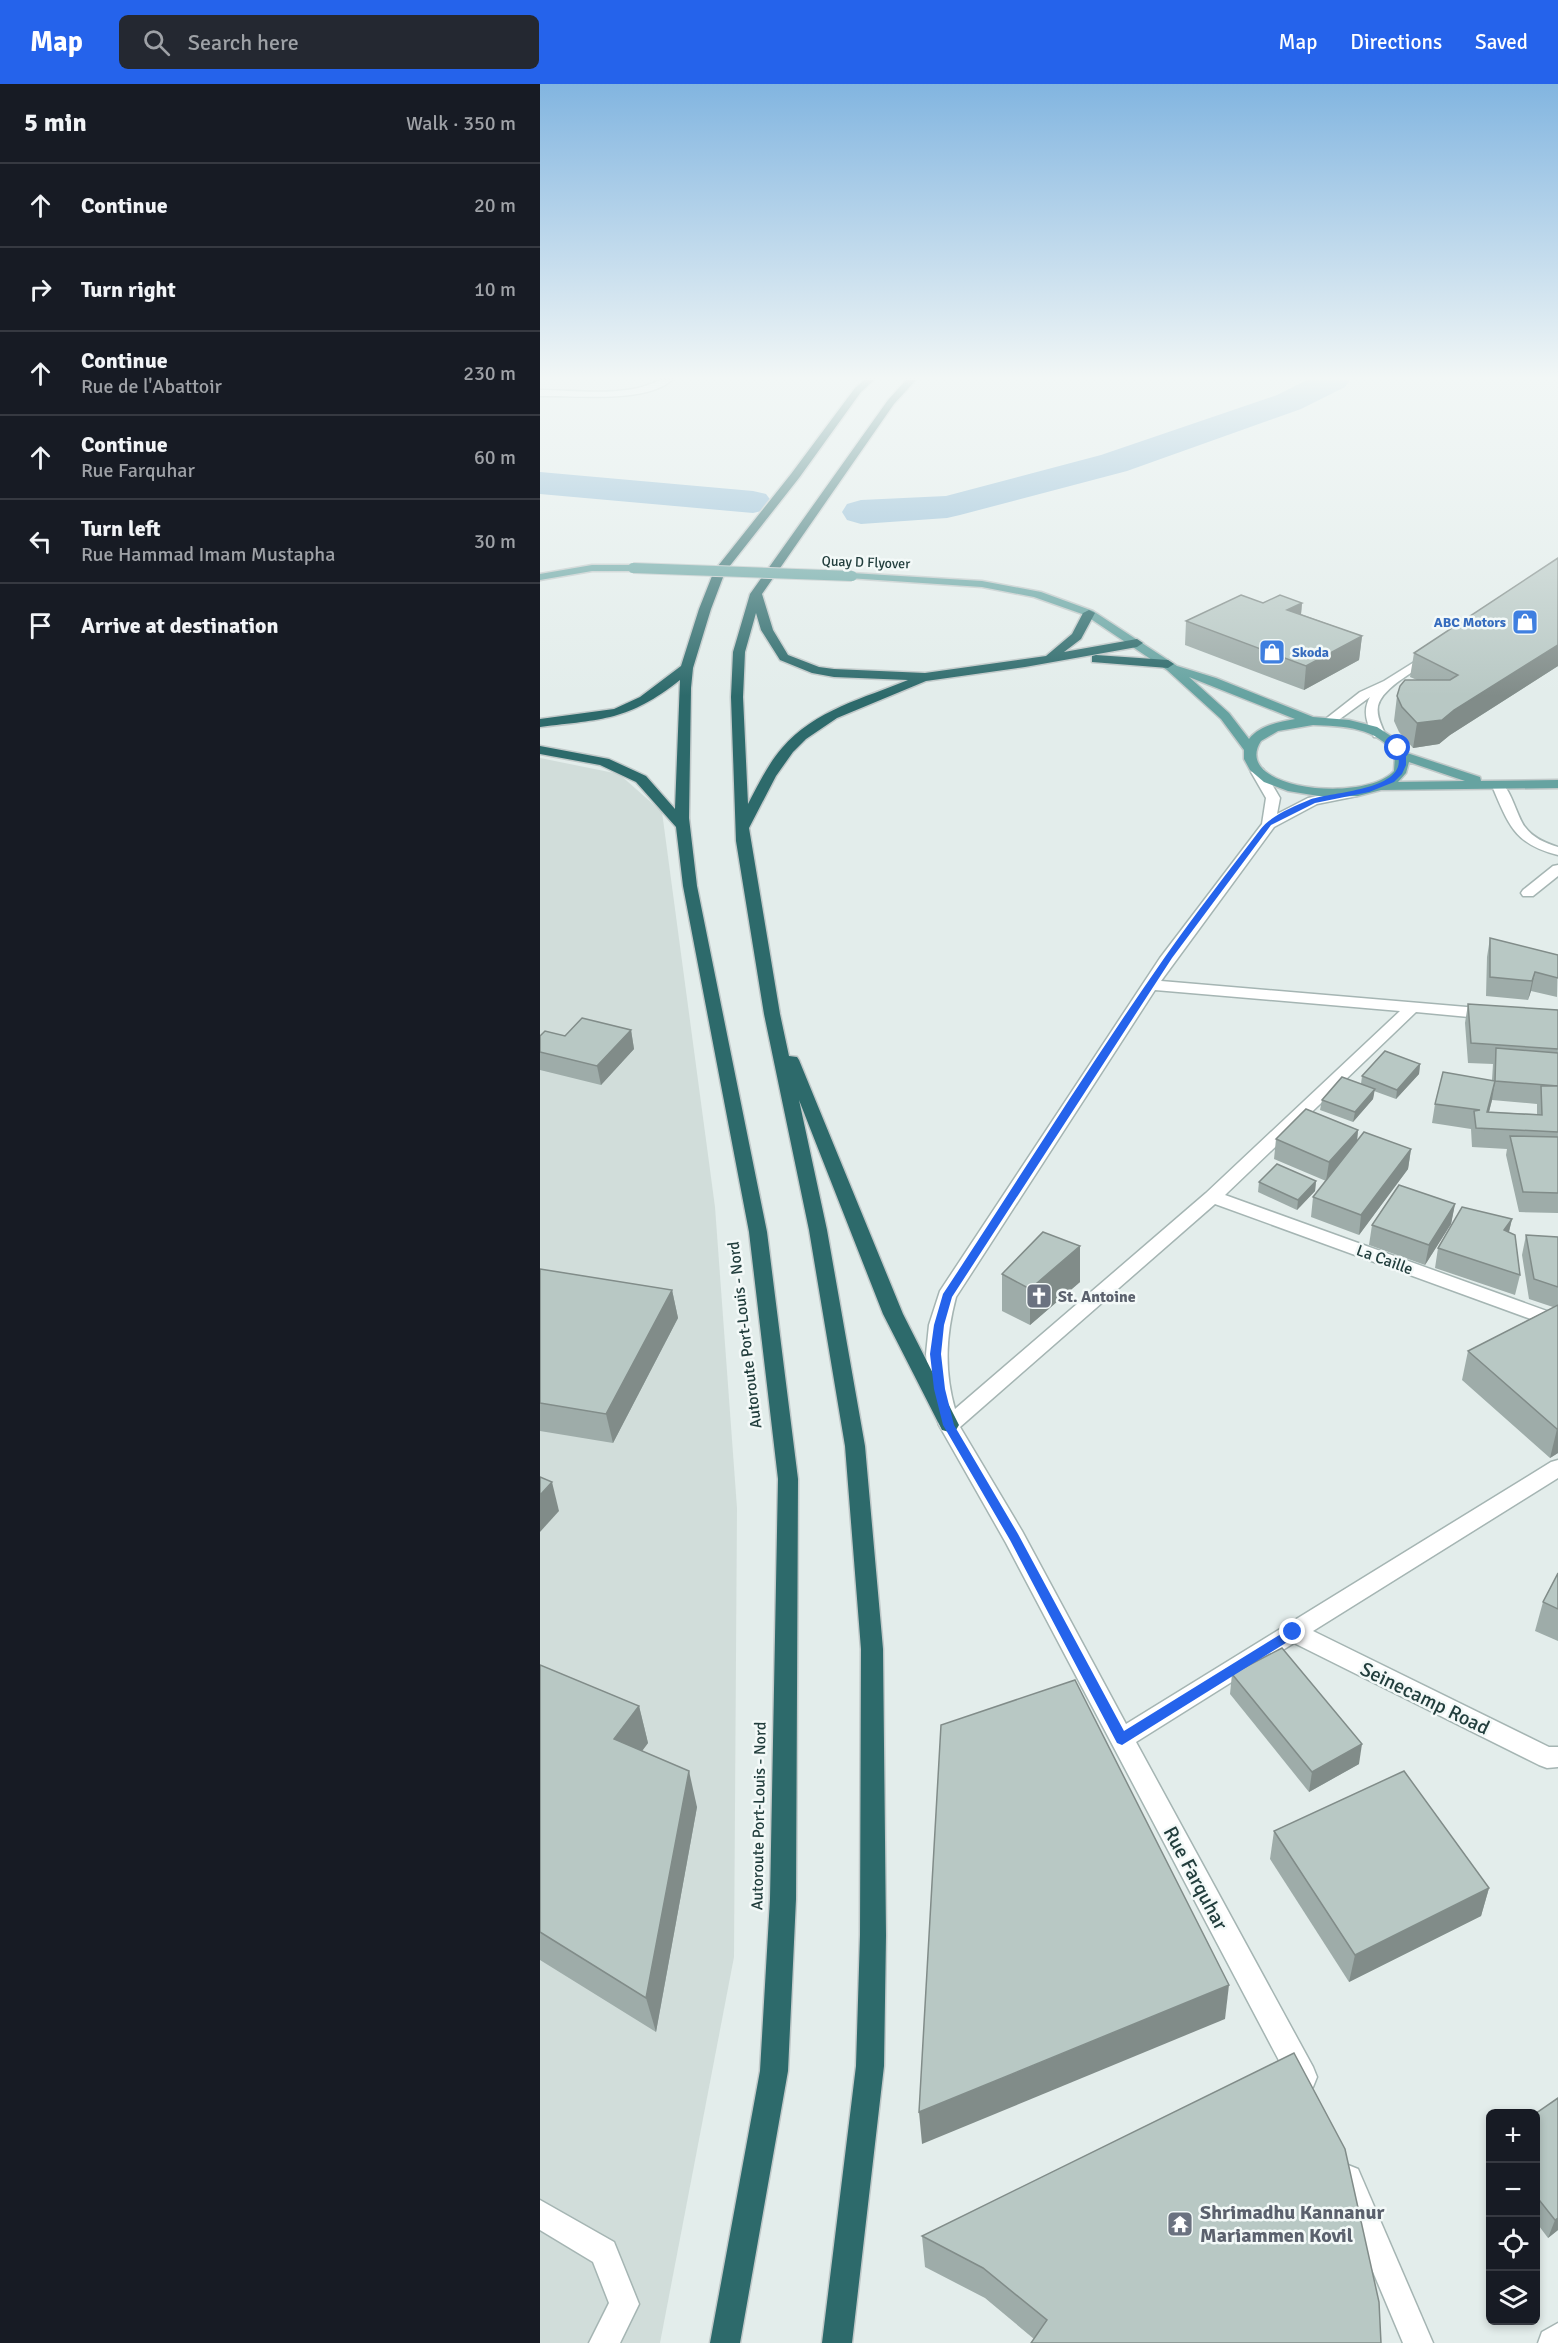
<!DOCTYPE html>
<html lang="en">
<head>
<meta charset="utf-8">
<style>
	body { margin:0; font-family:Signika,sans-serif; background:#242831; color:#f1f3f6 }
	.controls { position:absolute; right:18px; bottom:18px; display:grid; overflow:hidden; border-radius:9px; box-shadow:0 3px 9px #0003 }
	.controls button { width:54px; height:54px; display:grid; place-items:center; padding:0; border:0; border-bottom:2px solid #363941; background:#171b24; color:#f1f3f6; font:30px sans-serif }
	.stop { position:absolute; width:18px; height:18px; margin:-14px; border:4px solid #2563eb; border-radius:50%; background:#fff }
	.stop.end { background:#2563eb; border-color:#fff; box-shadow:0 2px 6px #0008 }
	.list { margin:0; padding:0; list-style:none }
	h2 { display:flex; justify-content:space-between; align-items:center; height:78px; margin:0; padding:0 24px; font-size:26px }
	h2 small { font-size:20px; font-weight:400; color:#9ea1a6 }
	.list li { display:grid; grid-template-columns:39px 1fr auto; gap:18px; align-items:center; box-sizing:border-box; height:84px; padding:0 24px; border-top:2px solid #363941 }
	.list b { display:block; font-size:22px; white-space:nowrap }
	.list p { margin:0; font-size:20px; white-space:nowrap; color:#9ea1a6 }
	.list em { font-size:20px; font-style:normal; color:#9ea1a6 }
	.icon { flex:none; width:33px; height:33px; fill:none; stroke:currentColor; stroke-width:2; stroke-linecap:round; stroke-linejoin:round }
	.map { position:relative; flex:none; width:1018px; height:2259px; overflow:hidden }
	header { display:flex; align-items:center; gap:36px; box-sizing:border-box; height:84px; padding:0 30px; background:#2563eb; color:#fff }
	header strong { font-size:28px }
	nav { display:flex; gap:33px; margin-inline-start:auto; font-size:21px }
	.search { width:420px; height:54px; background:#242831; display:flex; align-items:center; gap:15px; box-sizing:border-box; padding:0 21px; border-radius:9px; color:#9ea1a6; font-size:22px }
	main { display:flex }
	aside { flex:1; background:#171b24 }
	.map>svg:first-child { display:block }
	.built { fill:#d1ddda }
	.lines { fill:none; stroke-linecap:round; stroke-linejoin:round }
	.river { fill:#8ab7d3; fill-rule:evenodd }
	.minor-casing { stroke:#a5b5b3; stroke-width:3 }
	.major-casing { stroke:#c1c9c9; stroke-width:3 }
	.highway-casing { stroke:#c1c9c9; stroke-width:3 }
	.minor { fill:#fff; fill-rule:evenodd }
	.major { fill:#66a3a1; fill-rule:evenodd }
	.highway { fill:#2d6a6b; fill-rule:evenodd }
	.major-bridge-casing { stroke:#c1c9c9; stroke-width:12; stroke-linecap:butt }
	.major-bridge { stroke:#66a3a1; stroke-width:10 }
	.wall { fill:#9eaca9; fill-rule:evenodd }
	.shaded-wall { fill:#818c89 }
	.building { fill:#b8c8c4; stroke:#818c89; stroke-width:1.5 }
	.route { fill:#2563eb }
	.labels { text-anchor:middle; stroke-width:5; stroke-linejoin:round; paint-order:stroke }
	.far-street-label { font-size:14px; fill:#223e3d; stroke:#f3f9f8 }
	.far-shop-label { font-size:14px; font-weight:bold; fill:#366cbe; stroke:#f3f9f8; text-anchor:end }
	.street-label { font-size:16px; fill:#223e3d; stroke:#f3f9f8 }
	.worship-label { font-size:16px; font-weight:bold; fill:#5b616d; stroke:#f3f9f8; text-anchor:start }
	.near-street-label { font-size:20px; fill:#223e3d; stroke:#f3f9f8 }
	.near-worship-label { font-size:20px; font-weight:bold; fill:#5b616d; stroke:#f3f9f8; text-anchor:start }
</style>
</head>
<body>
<header>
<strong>Map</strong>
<div class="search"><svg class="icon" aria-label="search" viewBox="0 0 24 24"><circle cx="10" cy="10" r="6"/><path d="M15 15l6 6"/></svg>Search here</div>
<nav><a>Map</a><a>Directions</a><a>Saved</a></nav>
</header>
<main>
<aside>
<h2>5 min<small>Walk · 350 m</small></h2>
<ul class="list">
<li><svg class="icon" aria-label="ahead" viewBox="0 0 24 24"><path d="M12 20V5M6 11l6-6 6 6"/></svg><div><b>Continue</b></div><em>20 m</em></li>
<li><svg class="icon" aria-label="right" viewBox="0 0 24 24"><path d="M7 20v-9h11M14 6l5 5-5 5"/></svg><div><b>Turn right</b></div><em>10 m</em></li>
<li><svg class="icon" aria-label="ahead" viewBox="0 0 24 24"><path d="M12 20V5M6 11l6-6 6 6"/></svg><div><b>Continue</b><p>Rue de l'Abattoir</p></div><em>230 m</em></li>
<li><svg class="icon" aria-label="ahead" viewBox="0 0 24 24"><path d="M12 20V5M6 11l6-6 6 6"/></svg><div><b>Continue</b><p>Rue Farquhar</p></div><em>60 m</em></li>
<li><svg class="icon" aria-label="left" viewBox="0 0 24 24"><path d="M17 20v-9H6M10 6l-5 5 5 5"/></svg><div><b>Turn left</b><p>Rue Hammad Imam Mustapha</p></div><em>30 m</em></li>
<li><svg class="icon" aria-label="arrive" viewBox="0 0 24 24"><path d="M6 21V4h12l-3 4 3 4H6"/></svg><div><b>Arrive at destination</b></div></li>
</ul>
</aside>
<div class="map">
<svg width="1018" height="2259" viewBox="0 0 1018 2259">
	<rect width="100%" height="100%" fill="#e3edeb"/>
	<path class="built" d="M0 674 79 690 122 728 175 1123 197 1424 194 1873 120 2259H0Z"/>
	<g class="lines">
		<g class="river">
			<path d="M767 296H810L805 303 761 325 587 387 420 431 407 434 321 440 307 436 302 428 307 420 321 416 406 412 561 371 737 311Z"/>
			<path d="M0 388 213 407 226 410 232 418 226 426 213 429 0 410Z"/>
		</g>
		<defs>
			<g id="minor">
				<path d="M120 296H132C105 320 35 311 0 312V306C37 306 86 314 120 296Z"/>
				<path d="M892 567 898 571 896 574C880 584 842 603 838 622 836 632 842 642 845 650L844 653H834C827 640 822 627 830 613L793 640H785L783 637 820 608 844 597Z"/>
				<path d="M718 684 723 685 740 714 737 730 768 714 812 705 819 709 817 712 777 720 734 743 621 897 950 925 958 930 950 935 876 928 685 1111 1018 1231V1245L675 1120 420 1343 482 1447 586 1640 1011 1378 1018 1376V1394L773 1547 1009 1663H1018V1683L1007 1684 999 1681 754 1559 596 1658 773 1983 777 1993 773 2003 763 2007 753 2003 466 1459 399 1341 389 1305 386 1270 389 1241 400 1207 620 874 722 740 726 714 711 688ZM615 906 860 927 666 1109 415 1325C404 1286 406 1251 416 1213Z"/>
				<path d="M959 698C970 701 977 733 985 743 993 754 1005 759 1018 763V771C974 760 969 741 952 702Z"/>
				<path d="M1018 781V792L993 812H983L981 809 983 806 1013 782Z"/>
				<path d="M808 2081 818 2085 893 2259H863L794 2095 798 2085Z"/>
				<path d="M0 2116 74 2158 99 2220 80 2259H49L69 2219 53 2178 0 2146Z"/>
				<path d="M1018 2239V2259H998L1002 2248Z"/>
			</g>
			<g id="major">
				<path d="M52 481H93L99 484 93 487H52L0 496V490Z"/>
				<path d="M312 489 442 497 501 508 553 527 637 582 676 594 773 633 809 636 837 643 857 656 867 669 940 693 941 697 1018 696V704L841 706 818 712 785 713 748 707 724 698 710 686 704 675V666L681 635 627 586 545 531 494 513 442 503 308 494V490ZM649 593 755 635C739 638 720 641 709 655L689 629ZM773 641C802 642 838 643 855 671L854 687C824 720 690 705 721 657L738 647ZM869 678 925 697 858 698 866 689Z"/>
			</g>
			<g id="highway">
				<path d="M324 296H334L321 308 259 394 185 488 171 525 153 584 151 604 149 734 157 802 227 1148 258 1395 256 1815 248 1987 200 2259H170L220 1987 230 1815 238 1395 209 1148 143 802 136 743 96 698 60 681 0 670V662L69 675 106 692 135 725 140 596C88 637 63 635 0 643V635L74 625 100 613 141 582 159 525 174 487 251 390 315 304Z"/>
				<path d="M366 296H376L354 320 222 510 233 546 248 571 279 583 294 585 385 589 506 572 532 550 543 529 549 526 555 529 541 555 524 568 597 555 603 559 597 563 485 583 386 597 297 634 266 655 253 668 236 692 209 744 240 930 249 972 257 973 259 976 363 1230 419 1341 416 1346 409 1348 402 1346 343 1230 259 1016 287 1146 325 1362 343 1565 346 1851 344 1982 312 2259H282L316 1982 320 1851 321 1565 305 1362 269 1146 224 930 196 757 191 613 193 568 210 510 348 316ZM216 529 221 546 240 576 272 589 294 593 368 596C325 614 274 626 242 664 228 680 218 701 208 720L203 613 205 568Z"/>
				<path d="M556 571 628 576 634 580 628 584 552 578V572Z"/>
			</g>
		</defs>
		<use href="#minor" class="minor-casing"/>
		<use href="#major" class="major-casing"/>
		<use href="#highway" class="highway-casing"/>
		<use href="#minor" class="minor"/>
		<use href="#major" class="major"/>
		<use href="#highway" class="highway"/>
		<defs>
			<path id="major-bridge" d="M93 484 312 492"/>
		</defs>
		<use href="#major-bridge" class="major-bridge-casing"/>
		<use href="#major-bridge" class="major-bridge"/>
	</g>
	<g class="wall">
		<path d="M1018 474V582L910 651 899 660 873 664 859 648 854 637 857 612 877 596 870 593 874 569Z"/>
		<path d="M723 519H762L761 530 822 552 819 576 764 606 645 561 646 537Z"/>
		<path d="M950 854 1018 871 1017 913 991 907 988 916 946 912 947 873Z"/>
		<path d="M928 920 1018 926V1129L979 1128 966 1071 967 1065 932 1063 931 1045 892 1039 895 1020 952 996 953 980 928 979 925 939ZM952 1016 997 1020V1030L949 1028Z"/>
		<path d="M91 946 94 965 61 1001 0 986V952H25Z"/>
		<path d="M880 980 879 990 856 1015 834 1007 833 1015 813 1038 780 1026 782 1016 821 1000 822 992Z"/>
		<path d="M818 1046 817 1057 871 1065 868 1085 819 1151 771 1133 773 1113 786 1097 734 1075 736 1055Z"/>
		<path d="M776 1097 775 1107 757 1126 718 1108 719 1098Z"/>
		<path d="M915 1120 911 1140 885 1181 829 1161 832 1141Z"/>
		<path d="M972 1135 969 1148 980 1191 975 1211 895 1184 898 1164Z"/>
		<path d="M986 1151 1018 1153V1369L1010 1374 922 1296 928 1267 1013 1223 989 1215 982 1171Z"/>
		<path d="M0 1185 132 1206 138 1234 73 1359 0 1347Z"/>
		<path d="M462 1190 540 1198 490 1241 462 1227Z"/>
		<path d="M1018 1489V1557L995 1547 1003 1518Z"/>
		<path d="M0 1581 99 1622 108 1659 102 1667 157 1723 116 1948 0 1876Z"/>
		<path d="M692 1590 819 1680 769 1708 690 1610Z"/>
		<path d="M734 1747 949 1804 941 1832 809 1898 730 1775Z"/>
		<path d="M995 2030 1018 2146 1008 2154 996 2138Z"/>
		<path d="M951 2068V2080L948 2076Z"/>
		<path d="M382 2152 841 2259 494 2255 445 2214 385 2183Z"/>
	</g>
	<g class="shaded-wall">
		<path d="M762 519 760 542 747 526Z"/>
		<path d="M822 552 819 576 764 606 766 582Z"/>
		<path d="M1018 561V582L910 651 899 660 873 664 877 639 914 626Z"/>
		<path d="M995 888 991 907 988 916 992 897Z"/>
		<path d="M91 946 94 965 61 1001 57 982Z"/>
		<path d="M880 980 879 990 856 1015 857 1006Z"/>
		<path d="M955 997 952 1016 944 1047 947 1028Z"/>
		<path d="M835 1005 833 1015 813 1038 815 1028Z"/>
		<path d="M818 1046 816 1066 786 1097 789 1078Z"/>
		<path d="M871 1065 868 1085 819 1151 821 1131Z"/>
		<path d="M776 1097 775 1107 757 1126 758 1116Z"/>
		<path d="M915 1120 911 1140 885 1181 889 1161Z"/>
		<path d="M972 1135 967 1155 964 1146Z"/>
		<path d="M540 1162V1198L490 1241V1205Z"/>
		<path d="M132 1206 138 1234 73 1359 66 1330Z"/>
		<path d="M1018 1344V1369L1010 1374 1017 1345Z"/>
		<path d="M12 1398 19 1427 0 1448V1411Z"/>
		<path d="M99 1622 108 1659 84 1691 74 1655Z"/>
		<path d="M822 1660 819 1680 769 1708 772 1688Z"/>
		<path d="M149 1687 157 1723 116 1948 106 1914Z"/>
		<path d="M949 1804 941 1832 809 1898 815 1871Z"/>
		<path d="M689 1901 685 1935 382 2060 379 2028Z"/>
		<path d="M1018 2134V2146L1008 2154 1015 2136Z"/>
	</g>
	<g class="building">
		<path d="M1018 474V561L914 626 902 636 877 639 862 623 857 612 860 602 865 596H910L918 591 874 569Z"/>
		<path d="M701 511 723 519 740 511 762 519 747 526 822 552 766 582 646 537Z"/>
		<path d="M950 854 1018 871V894L995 888 992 897 950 893Z"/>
		<path d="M928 920 1018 926V965L931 959Z"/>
		<path d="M42 934 91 946 57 982 0 968V952L5 947 25 952Z"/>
		<path d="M956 964 1018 969V1002L955 997Z"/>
		<path d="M845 967 880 980 857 1006 822 992Z"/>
		<path d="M903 988 955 997 947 1028 1002 1031 1001 1002H1018V1048L936 1044 934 1027 940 1026 895 1020Z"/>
		<path d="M802 993 835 1005 815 1028 782 1016Z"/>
		<path d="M766 1025 818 1046 789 1078 736 1055Z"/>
		<path d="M824 1048 871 1065 821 1131 773 1113Z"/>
		<path d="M970 1052 1018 1053V1109L983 1108Z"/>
		<path d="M737 1080 776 1097 758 1116 719 1098Z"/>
		<path d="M859 1101 915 1120 889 1161 832 1141Z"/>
		<path d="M922 1123 972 1135 964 1146 975 1151 980 1191 898 1164Z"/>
		<path d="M503 1148 540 1162 490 1205 462 1190Z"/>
		<path d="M986 1151 1018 1153V1203L994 1195Z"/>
		<path d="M0 1185 132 1206 66 1330 0 1319Z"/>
		<path d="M1018 1221V1344L1017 1345 928 1267Z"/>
		<path d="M0 1393 12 1398 0 1411Z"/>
		<path d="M1018 1489V1525L1003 1518Z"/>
		<path d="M742 1564 822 1660 772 1688 692 1590Z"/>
		<path d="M0 1581 99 1622 74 1655 149 1687 106 1914 0 1848Z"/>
		<path d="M535 1596 689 1901 379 2028 401 1641Z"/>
		<path d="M864 1687 949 1804 815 1871 734 1747Z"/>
		<path d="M754 1969 805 2065 839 2218 841 2259H491L507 2236 443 2184 382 2152Z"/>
		<path d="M1018 2014V2134L1015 2136 996 2112 995 2030Z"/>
	</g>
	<linearGradient id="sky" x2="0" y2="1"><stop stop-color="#82b5e0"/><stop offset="0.48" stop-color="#f2f7f6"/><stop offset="1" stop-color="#f2f7f6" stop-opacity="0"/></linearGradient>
	<rect width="1018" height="612" fill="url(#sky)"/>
	<path class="route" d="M858 662 866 672V681L862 690 854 698 829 708 775 719 731 741 632 874 412 1213 404 1241 401 1270 405 1305 414 1341 478 1450 584 1647 749 1545H757L759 1548 757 1552 582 1661 577 1659 470 1456 403 1341 394 1305 390 1270 394 1241 403 1210C477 1098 548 983 625 873 655 830 688 788 720 746 730 732 753 723 769 716 791 707 878 707 855 664Z"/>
	<defs>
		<symbol id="shop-square" viewBox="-11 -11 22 22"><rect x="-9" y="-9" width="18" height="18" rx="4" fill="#3f7fe0" stroke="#f3f9f8"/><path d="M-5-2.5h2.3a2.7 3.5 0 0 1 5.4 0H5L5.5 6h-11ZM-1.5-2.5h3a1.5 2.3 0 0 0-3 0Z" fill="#fff"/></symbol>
		<symbol id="church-square" viewBox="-11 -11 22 22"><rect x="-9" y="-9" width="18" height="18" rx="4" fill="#6b7280" stroke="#f3f9f8"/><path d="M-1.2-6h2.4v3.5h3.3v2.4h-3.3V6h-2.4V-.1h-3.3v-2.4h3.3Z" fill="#fff"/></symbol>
		<symbol id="temple-square" viewBox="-11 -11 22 22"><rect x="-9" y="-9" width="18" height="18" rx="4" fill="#6b7280" stroke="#f3f9f8"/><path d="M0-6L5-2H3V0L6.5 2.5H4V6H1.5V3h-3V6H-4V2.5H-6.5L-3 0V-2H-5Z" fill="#fff"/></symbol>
	</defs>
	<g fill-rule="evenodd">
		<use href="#shop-square" x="970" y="523" width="30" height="30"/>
		<use href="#shop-square" x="717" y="553" width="30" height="30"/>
		<use href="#church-square" x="484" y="1197" width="30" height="30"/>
		<use href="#temple-square" x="625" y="2125" width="30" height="30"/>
	</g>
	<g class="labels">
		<g class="far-street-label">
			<text transform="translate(326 478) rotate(2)" y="5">Quay D Flyover</text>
		</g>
		<g class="far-shop-label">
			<text x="966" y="543">ABC Motors</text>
			<text x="752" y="573" text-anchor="start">Skoda</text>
		</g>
		<g class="street-label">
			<text transform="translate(845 1175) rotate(20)" y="6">La Caille</text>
			<text transform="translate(204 1251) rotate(-97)" y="6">Autoroute Port-Louis - Nord</text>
			<text transform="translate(218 1732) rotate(-89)" y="6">Autoroute Port-Louis - Nord</text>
		</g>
		<g class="worship-label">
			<text x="518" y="1218">St. Antoine</text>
		</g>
		<g class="near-street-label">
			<text transform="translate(885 1614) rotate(26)" y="7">Seinecamp Road</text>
			<text transform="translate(656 1794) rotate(62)" y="7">Rue Farquhar</text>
		</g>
		<g class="near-worship-label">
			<text x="660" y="2135">Shrimadhu Kannanur<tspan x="660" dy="23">Mariammen Kovil</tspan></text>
		</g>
	</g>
</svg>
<div class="controls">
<button>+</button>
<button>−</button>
<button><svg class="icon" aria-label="locate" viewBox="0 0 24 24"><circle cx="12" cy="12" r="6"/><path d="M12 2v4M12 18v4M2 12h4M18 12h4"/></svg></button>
<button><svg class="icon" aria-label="layers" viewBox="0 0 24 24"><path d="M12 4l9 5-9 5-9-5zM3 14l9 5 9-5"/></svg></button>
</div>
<div class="stop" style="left:858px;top:664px"></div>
<div class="stop end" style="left:753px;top:1548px"></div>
</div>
</main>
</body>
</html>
